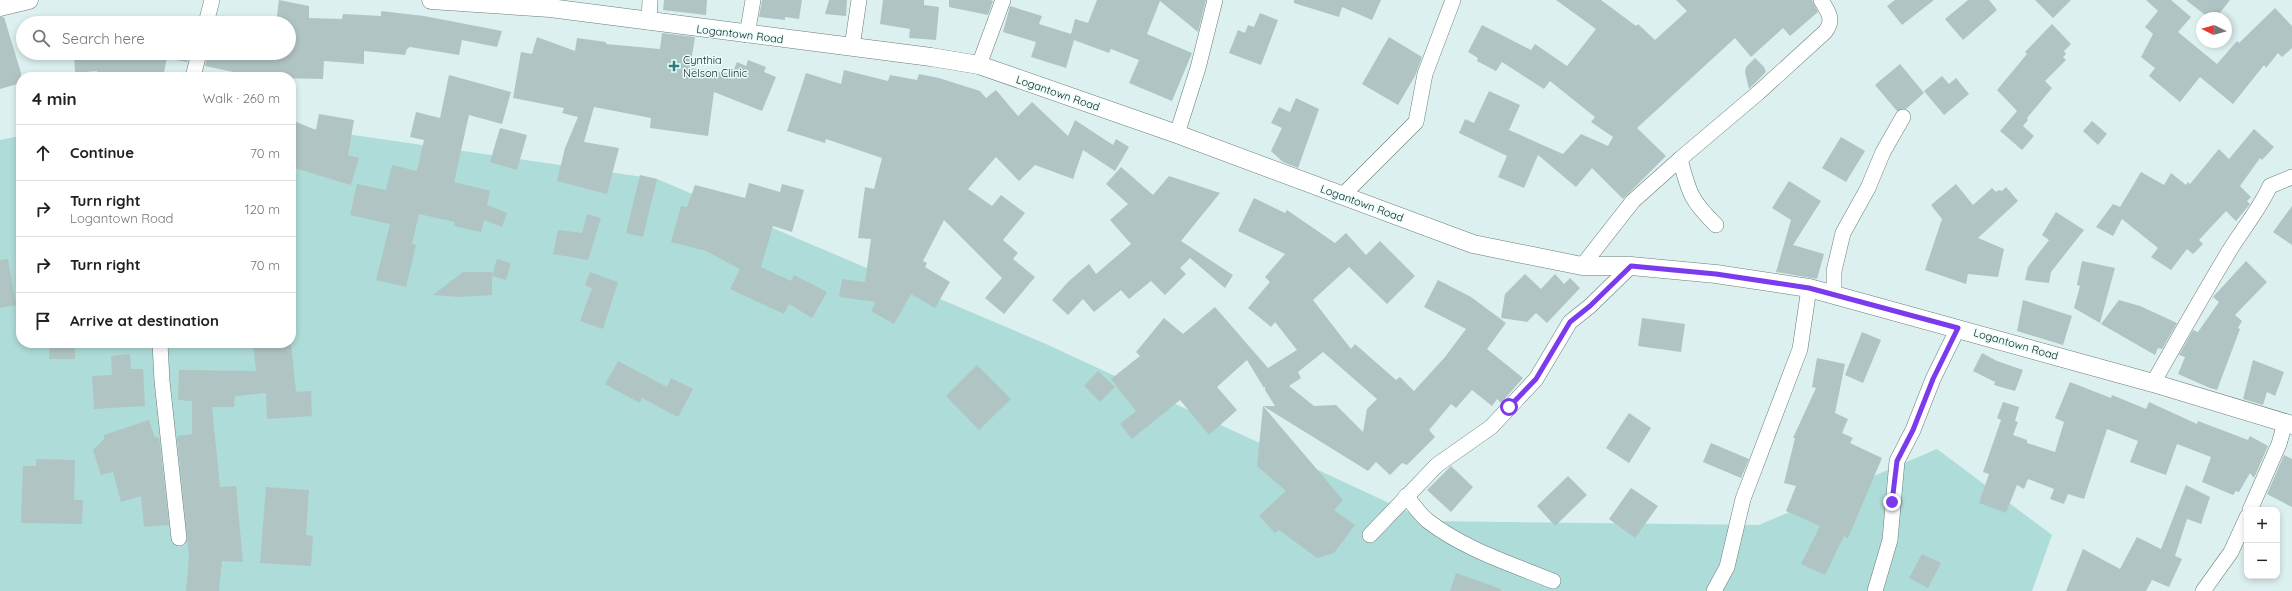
<!DOCTYPE html>
<html lang="en">
<head>
<meta charset="utf-8">
<style>
	body { margin:0; font-family:Quicksand,sans-serif; background:#f6f6f6; color:#202124 }
	.controls { position:absolute; right:12px; bottom:12px; display:grid; overflow:hidden; border-radius:8px; box-shadow:0 2px 6px #0003 }
	.controls button { width:36px; height:36px; display:grid; place-items:center; padding:0; border:0; border-bottom:1px solid #e0e0e0; background:#fff; color:#202124; font:20px sans-serif }
	.compass { position:absolute; left:2196px; top:12px; width:36px; height:36px; border-radius:50%; background:#fff; box-shadow:0 2px 6px #0003; rotate:276deg }
	.stop { position:absolute; width:12px; height:12px; margin:-9px; border:3px solid #7c3aed; border-radius:50%; background:#fff }
	.stop.end { background:#7c3aed; border-color:#fff; box-shadow:0 1px 4px #0008 }
	.list { margin:0; padding:0; list-style:none }
	h2 { display:flex; justify-content:space-between; align-items:center; height:52px; margin:0; padding:0 16px; font-size:17px }
	h2 small { font-size:13px; font-weight:400; color:#757577 }
	.list li { display:grid; grid-template-columns:26px 1fr auto; gap:12px; align-items:center; box-sizing:border-box; height:56px; padding:0 16px; border-top:1px solid #e0e0e0 }
	.list b { display:block; font-size:15px; white-space:nowrap }
	.list p { margin:0; font-size:13px; white-space:nowrap; color:#757577 }
	.list em { font-size:13px; font-style:normal; color:#757577 }
	.icon { flex:none; width:22px; height:22px; fill:none; stroke:currentColor; stroke-width:2; stroke-linecap:round; stroke-linejoin:round }
	.map { position:relative; flex:none; width:2292px; height:591px; overflow:hidden }
	.search { position:absolute; background:#fff; box-shadow:0 2px 6px #0003; left:16px; top:16px; width:280px; height:44px; display:flex; align-items:center; gap:10px; box-sizing:border-box; padding:0 14px; border-radius:22px; color:#757577; font-size:15px }
	.panel { position:absolute; background:#fff; box-shadow:0 2px 6px #0003; left:16px; top:72px; width:280px; height:276px; border-radius:16px }
	.map>svg:first-child { display:block }
	.green { fill:#aedcd8 }
	.building { fill:#b0c5c3; fill-rule:evenodd }
	.lines { fill:none; stroke-linecap:round; stroke-linejoin:round }
	.minor-casing { stroke:#697c7b; stroke-width:16 }
	.tertiary-casing { stroke:#697c7b; stroke-width:19 }
	.minor { stroke:#fff; stroke-width:15 }
	.tertiary { stroke:#fff; stroke-width:18 }
	.route { stroke:#7c3aed; stroke-width:5 }
	.poi-dot { fill:#347c79; stroke:#e8fefc; stroke-width:1.5 }
	.labels { text-anchor:middle; stroke-width:3; stroke-linejoin:round; paint-order:stroke }
	.street-label { font-size:11px; fill:#141c1b; stroke:#e8fefc }
	.poi-label { font-size:11px; fill:#141c1b; stroke:#e8fefc; text-anchor:start }
</style>
</head>
<body>
<div class="map">
<svg width="2292" height="591" viewBox="0 0 2292 591">
	<rect width="100%" height="100%" fill="#dbf0ef"/>
	<path class="green" d="M291 126 657 179 1046 344 1428 521 1759 525 1937 449 2052 535 2032 591H0V140L21 136V343H291Z"/>
	<g class="building">
		<path d="M279 0 309 6V18L342 19 343 14 381 16V11L424 16 502 31 497 47 462 40 459 55 410 47 407 49 405 55 364 51V64L324 61 323 79 236 77 238 73 205 66 208 53H248L269 59V53H289V23H276Z"/>
		<path d="M664 0H707L706 15 663 10Z"/>
		<path d="M762 0H802L799 19 785 17V20L759 17Z"/>
		<path d="M829 0H847L846 16 825 14Z"/>
		<path d="M883 0H924V5L939 7 936 40 909 38 910 29 880 24Z"/>
		<path d="M949 0H991L993 1 988 15 949 7Z"/>
		<path d="M1097 0H1206L1198 32 1160 1 1147 34 1192 53 1172 101 1129 83 1139 60 1111 49 1109 53 1074 40 1066 68 1031 57 1036 42 1003 32 1010 6 1042 16 1039 24 1071 34 1075 19 1088 23Z"/>
		<path d="M1294 0H1381L1372 20 1342 7 1339 17 1294 3Z"/>
		<path d="M1556 0H1601L1636 26 1638 24 1655 40 1687 11 1676 0H1812L1818 12 1790 36 1783 28 1751 57 1735 38 1637 128 1666 156 1623 199 1592 168 1576 187 1538 155 1524 188 1498 177 1507 156 1459 133 1465 119 1474 123 1489 91 1520 105 1509 130 1563 154 1581 134 1608 146 1613 137 1591 122 1595 117 1550 81 1544 89 1502 62 1496 71 1477 61 1478 58 1468 52 1482 25 1531 50 1535 44 1567 66 1596 29Z"/>
		<path d="M1895 0H1934L1902 25 1887 6Z"/>
		<path d="M1968 0H1989L1997 10 1963 40 1945 19Z"/>
		<path d="M2035 0H2071L2053 18Z"/>
		<path d="M2146 0H2171L2191 17 2178 32 2217 64 2237 41 2239 43 2275 8 2292 26V48L2282 57 2278 53 2266 68 2264 65 2233 104 2200 77 2180 102 2149 76 2155 68 2141 57 2153 34 2145 27 2158 11Z"/>
		<path d="M2186 0H2230L2216 18H2209Z"/>
		<path d="M1260 13 1278 20 1261 65 1229 53 1238 30 1245 33 1248 25 1254 27Z"/>
		<path d="M0 17H4L21 73V83L0 89Z"/>
		<path d="M2052 24 2071 44 2064 51 2066 54 2063 57 2066 60 2045 81 2052 88 2027 118 2028 120 2023 126 2034 136 2022 150 2000 131 2017 111 1997 90 2027 54 2025 52Z"/>
		<path d="M662 33 695 37 690 68 732 74 737 62 746 66 748 60 766 67 764 72 776 77 762 111 714 92 708 136 650 128 651 118 594 107 584 142 619 148 607 194 557 181 565 148 578 117 562 113 564 108 513 98 521 52 532 54 537 37 575 51 577 38 606 42V44L660 49Z"/>
		<path d="M1389 37 1422 57 1415 76 1398 105 1362 84Z"/>
		<path d="M74 53H168L163 77H96L97 71 75 73Z"/>
		<path d="M176 53H190L187 62 176 60Z"/>
		<path d="M1755 58 1764 67 1766 72 1749 89 1745 72 1746 67Z"/>
		<path d="M1900 64 1924 93 1906 109 1897 111 1875 85Z"/>
		<path d="M844 70 888 81 890 75 917 80 919 74 939 78 980 91 986 98 996 90 1018 116 1032 102 1068 136 1075 120 1113 145 1116 139 1129 147 1115 171 1083 150 1073 179 1035 165 1019 181 996 157 968 189 992 206 1001 195 1025 213 1003 240 1018 253 1013 259 1035 277 1004 314 985 298 1002 278 944 220 923 261 927 263 925 267 950 282 935 308 911 294 894 324 871 311 876 302 839 297 842 279 865 282 871 239 858 238 865 187 874 189 882 158 826 139 825 143 787 131 806 73 841 84Z"/>
		<path d="M449 75 511 92 502 124 469 115 454 182 490 191 487 205 507 213 502 227 484 220 481 232 454 226 455 222 419 214 412 244 416 245 406 287 376 280 390 224 350 215 357 184 386 190 392 165 417 171 424 140 410 137 416 112 440 118Z"/>
		<path d="M1942 76 1949 84 1956 78 1969 94 1944 115 1924 91Z"/>
		<path d="M1296 98 1319 109 1298 168 1283 162 1271 151 1282 128 1271 123 1279 107 1290 112Z"/>
		<path d="M319 114 354 120 348 155 359 158 351 185 291 167V120L316 130Z"/>
		<path d="M2092 121 2107 134 2098 145 2083 131Z"/>
		<path d="M500 128 527 135 517 170 490 162Z"/>
		<path d="M2254 129 2274 147 2262 160 2260 158 2240 186 2251 197 2247 201 2250 204 2236 221 2226 211 2199 240 2203 244 2193 254 2187 249 2171 270 2151 257 2158 248 2122 219 2113 236 2096 227 2113 204 2120 207 2141 172 2164 185 2171 173 2186 185 2188 182 2190 184 2219 149 2229 159Z"/>
		<path d="M1841 137 1865 151 1846 182 1822 168Z"/>
		<path d="M1121 167 1153 195 1169 176 1220 193 1181 241 1233 275 1225 288 1190 258 1180 268 1186 274 1165 295 1151 281 1129 299 1121 290 1094 312 1083 299 1068 315 1052 300 1069 281 1089 264 1096 274 1131 244 1110 220 1128 204 1106 184Z"/>
		<path d="M640 175 657 179 643 237 626 233Z"/>
		<path d="M1789 181 1821 201 1793 245 1824 254 1817 279 1776 272 1791 220 1772 208Z"/>
		<path d="M749 183 780 192 782 184 804 190 792 232 773 226 761 267 791 281 794 275 827 292 812 318 789 304 784 314 730 289 740 269 706 251 671 242 681 206 687 207 695 185 745 198Z"/>
		<path d="M1956 184 1973 205 1992 188 1996 192 1999 190 2002 191 2006 187 2018 201 1978 238 2004 249 1998 277 1968 274 1966 284 1925 270 1942 219 1931 205Z"/>
		<path d="M1254 198 1285 213 1287 210 1335 243 1346 233 1366 255 1380 241 1415 276 1387 304 1349 267 1313 300 1351 349 1355 344 1396 380 1400 377 1414 391 1445 357 1466 329 1424 307 1438 280 1471 297 1506 323 1487 349 1523 378 1501 403 1497 399 1492 406 1472 390 1456 408 1451 404 1429 430 1435 437 1407 465 1402 463 1390 475 1376 462 1368 471 1263 406H1275L1265 390V386L1264 388 1247 360 1217 387 1237 410 1209 435 1180 400 1132 439 1120 424 1136 411 1111 379 1140 356 1136 352 1164 318 1183 334 1215 307 1268 368 1297 350 1275 322 1271 327 1248 308 1270 282 1265 277 1285 254 1238 231ZM1323 352 1377 399 1367 409 1363 432 1336 405 1314 406 1289 386 1301 378 1298 372Z"/>
		<path d="M2292 206V245L2273 232Z"/>
		<path d="M2056 212 2084 230 2051 272 2049 283 2025 280 2028 267 2049 240 2042 235Z"/>
		<path d="M587 214 601 218 588 260 553 254 558 230 582 233Z"/>
		<path d="M8 259 16 305 0 308V260Z"/>
		<path d="M497 259 511 263 506 280 492 276Z"/>
		<path d="M2082 261 2115 268 2100 323 2074 308 2080 286 2077 285Z"/>
		<path d="M2246 261 2267 282 2235 315 2242 321 2238 328 2240 329 2217 390 2210 388 2178 374 2185 357 2179 355 2193 330 2198 332 2219 302 2213 297Z"/>
		<path d="M463 272H492V295L458 297 433 295Z"/>
		<path d="M590 272 618 282 603 329 580 321 592 288 585 285Z"/>
		<path d="M1525 274 1541 289 1555 274 1564 284 1570 278 1580 288 1547 323 1536 313 1527 322 1501 318 1505 294Z"/>
		<path d="M2023 300 2072 316 2063 345 2017 331Z"/>
		<path d="M2119 300 2140 306 2177 323 2162 349 2158 348 2155 355 2101 324Z"/>
		<path d="M1642 318 1685 324 1681 352 1638 346Z"/>
		<path d="M1862 332 1881 340 1863 383 1845 375Z"/>
		<path d="M50 343H75V359H49Z"/>
		<path d="M253 343H291L296 392 311 391 312 416 267 419 266 393 235 396 234 407H212L220 487 236 486 243 562 222 561 219 591H186L189 557 177 436 192 434V401L178 400 179 370 256 371Z"/>
		<path d="M1982 353 1997 361 2023 370 2015 391 1994 385 1995 382 1973 371Z"/>
		<path d="M130 354 131 369H143L145 406 94 409 92 376 112 375 111 356Z"/>
		<path d="M1817 358 1845 364 1835 413 1848 419 1842 433 1853 438 1850 443 1882 458 1848 538 1844 536 1825 575 1801 564 1820 526 1786 511 1796 486 1784 483 1795 438H1793L1816 388 1812 387Z"/>
		<path d="M2253 360 2284 372 2275 396 2267 392 2263 405 2243 399Z"/>
		<path d="M618 361 667 387 671 378 693 389 678 417 642 398 640 403 605 384Z"/>
		<path d="M977 365 1011 399 979 430 946 396Z"/>
		<path d="M1098 371 1115 387 1100 402 1084 386Z"/>
		<path d="M2070 382 2111 398 2112 395 2146 409 2149 402 2197 424 2198 421 2248 440 2250 436 2268 446 2254 478 2250 473 2239 492 2236 491 2233 495 2202 482 2211 457 2177 444 2166 475 2130 462 2138 441 2107 429 2084 499 2068 494 2064 504 2050 499 2054 489 2028 479 2024 489 2017 485 2006 513 1979 503 1989 474 1983 472 2001 420 1997 418 2003 402 2019 407 2015 421 2018 422 2013 435 2027 440V443L2055 452 2064 422 2055 418Z"/>
		<path d="M1263 406 1343 500 1334 510 1355 525 1334 553 1317 558 1279 530 1275 533 1259 516 1286 491 1257 466Z"/>
		<path d="M1629 413 1651 428 1629 463 1606 448Z"/>
		<path d="M149 420 155 438 159 437 169 525 144 527 141 496 121 502 113 472 101 475 93 450 104 439V435Z"/>
		<path d="M1711 443 1749 459 1741 478 1703 462Z"/>
		<path d="M2284 455 2292 459V507L2267 494Z"/>
		<path d="M36 459 75 460 74 500H83L82 524 21 523 23 466H36Z"/>
		<path d="M1451 466 1473 487 1451 512 1427 490Z"/>
		<path d="M1568 476 1587 495 1555 526 1537 506Z"/>
		<path d="M2186 485 2210 497 2201 524 2187 519 2175 556 2182 559 2169 587 2152 580 2146 591H2066L2083 549 2120 569 2137 537 2161 549Z"/>
		<path d="M266 487 309 490 306 535 313 536 311 566 260 563Z"/>
		<path d="M1631 488 1658 506 1635 538 1609 519Z"/>
		<path d="M1922 554 1941 563 1928 588 1909 578Z"/>
		<path d="M1456 573 1501 589V591H1450Z"/>
	</g>
	<g class="lines">
		<defs>
			<g id="minor">
				<path d="M649 22 650 0"/>
				<path d="M206 23 212 0"/>
				<path d="M747 35 753 0"/>
				<path d="M852 47 859 0"/>
				<path d="M979 65 1003 0"/>
				<path d="M193 77 199 53"/>
				<path d="M1177 134 1198 68 1215 0"/>
				<path d="M1680 159C1689 192 1690 200 1716 225"/>
				<path d="M1342 196 1416 122 1425 74 1453 0"/>
				<path d="M1582 266 1633 201 1680 159 1758 93 1825 32C1835 19 1828 12 1821 0"/>
				<path d="M1834 294V271L1843 233 1868 188 1883 152 1903 117"/>
				<path d="M160 343 162 381 179 538"/>
				<path d="M2153 383C2178 339 2202 296 2228 253 2242 230 2259 210 2270 186L2292 177"/>
				<path d="M1406 496C1413 504 1420 515 1428 521 1464 549 1511 564 1553 581"/>
				<path d="M2250 510 2279 444 2285 423"/>
				<path d="M1370 535 1437 465 1491 427 1536 379 1570 322 1590 306 1631 266"/>
				<path d="M1714 591 1727 567 1743 499 1800 349 1809 288"/>
				<path d="M1875 591 1890 540 1897 461 1913 430 1933 379 1958 328"/>
				<path d="M2203 591 2231 552 2247 517"/>
			</g>
			<g id="tertiary">
				<path d="M431 0 550 8 931 57 979 65 1177 134 1473 244 1582 266H1631L1716 274 1809 288 2153 383 2292 425"/>
				<path d="M0 7 29 0"/>
			</g>
		</defs>
		<use href="#minor" class="minor-casing"/>
		<use href="#tertiary" class="tertiary-casing"/>
		<use href="#minor" class="minor"/>
		<use href="#tertiary" class="tertiary"/>
	</g>
	<g class="lines">
		<path class="route" d="M1509 407 1536 379 1570 322 1590 306 1631 266 1716 274 1809 288 1958 328 1933 379 1913 430 1897 461 1892 502"/>
	</g>
	<path class="poi-dot" d="M672 60h4v4h4v4h-4v4h-4v-4h-4v-4h4z"/>
	<g class="labels">
		<g class="street-label">
			<text transform="translate(740 34) rotate(7)" y="4">Logantown Road</text>
			<text transform="translate(1058 93) rotate(19)" y="4">Logantown Road</text>
			<text transform="translate(1362 203) rotate(20)" y="4">Logantown Road</text>
			<text transform="translate(2016 344) rotate(16)" y="4">Logantown Road</text>
		</g>
		<g class="poi-label">
			<text x="683" y="64">Cynthia<tspan x="683" dy="13">Nelson Clinic</tspan></text>
		</g>
	</g>
</svg>
<div class="controls">
<button>+</button>
<button>−</button>
</div>
<svg class="compass" viewBox="-18 -18 36 36"><path d="M0-13l5 13h-10z" fill="#e53935"/><path d="M0 13l5-13h-10z" fill="#757577"/></svg>
<div class="stop" style="left:1509px;top:407px"></div>
<div class="stop end" style="left:1892px;top:502px"></div>
<div class="search"><svg class="icon" aria-label="search" viewBox="0 0 24 24"><circle cx="10" cy="10" r="6"/><path d="M15 15l6 6"/></svg>Search here</div>
<section class="panel">
<h2>4 min<small>Walk · 260 m</small></h2>
<ul class="list">
<li><svg class="icon" aria-label="ahead" viewBox="0 0 24 24"><path d="M12 20V5M6 11l6-6 6 6"/></svg><div><b>Continue</b></div><em>70 m</em></li>
<li><svg class="icon" aria-label="right" viewBox="0 0 24 24"><path d="M7 20v-9h11M14 6l5 5-5 5"/></svg><div><b>Turn right</b><p>Logantown Road</p></div><em>120 m</em></li>
<li><svg class="icon" aria-label="right" viewBox="0 0 24 24"><path d="M7 20v-9h11M14 6l5 5-5 5"/></svg><div><b>Turn right</b></div><em>70 m</em></li>
<li><svg class="icon" aria-label="arrive" viewBox="0 0 24 24"><path d="M6 21V4h12l-3 4 3 4H6"/></svg><div><b>Arrive at destination</b></div></li>
</ul>
</section>
</div>
</body>
</html>
